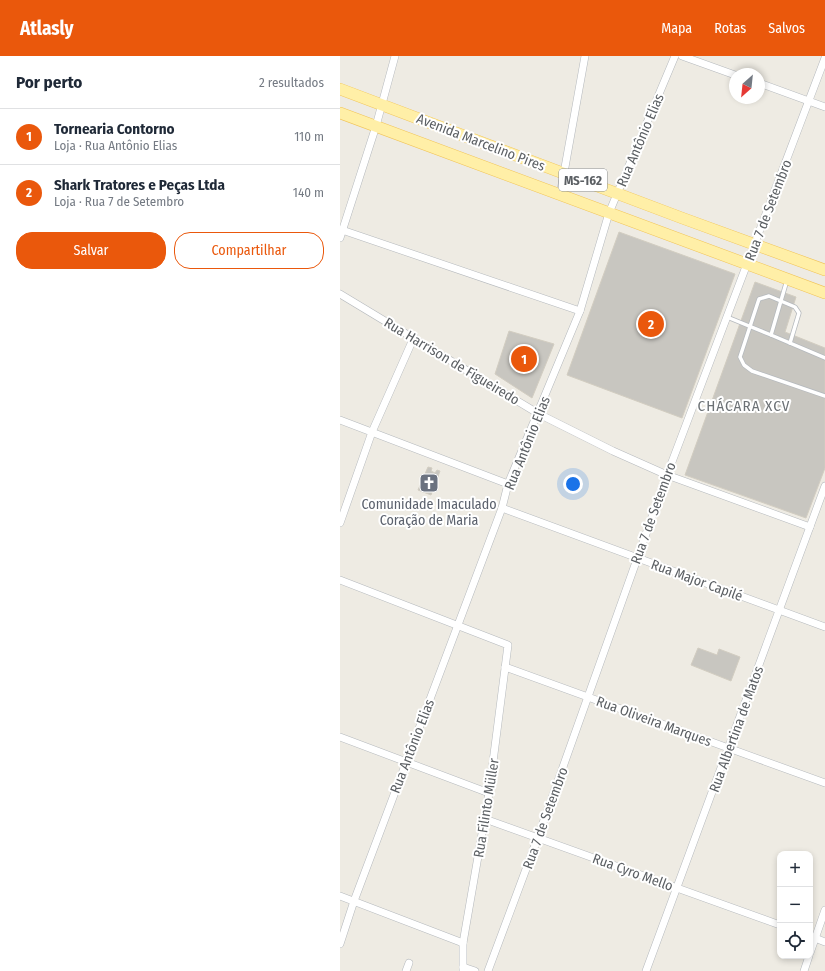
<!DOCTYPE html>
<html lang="pt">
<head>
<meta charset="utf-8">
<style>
	body { margin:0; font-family:"Fira Sans Condensed",sans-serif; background:#f2f2f3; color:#1f2937 }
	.controls { position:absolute; right:12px; bottom:12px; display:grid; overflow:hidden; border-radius:8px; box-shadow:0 2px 6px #0003 }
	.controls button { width:36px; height:36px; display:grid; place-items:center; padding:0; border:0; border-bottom:1px solid #e0e1e3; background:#fff; color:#1f2937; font:20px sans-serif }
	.compass { position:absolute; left:389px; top:12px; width:36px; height:36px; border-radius:50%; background:#fff; box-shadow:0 2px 6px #0003; rotate:207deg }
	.you { position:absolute; left:233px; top:428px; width:14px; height:14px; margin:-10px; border:3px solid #fff; border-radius:50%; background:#1a73e8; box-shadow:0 0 0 6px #1a73e833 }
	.badge { display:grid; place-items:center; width:26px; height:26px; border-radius:50%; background:#ea580c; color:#fff; font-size:13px; font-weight:700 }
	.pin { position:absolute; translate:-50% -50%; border:2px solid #fff; box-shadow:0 1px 4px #0006 }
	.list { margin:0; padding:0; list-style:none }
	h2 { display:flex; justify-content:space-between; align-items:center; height:52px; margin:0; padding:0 16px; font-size:17px }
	h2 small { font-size:13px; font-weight:400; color:#747a83 }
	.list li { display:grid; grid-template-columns:26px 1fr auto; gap:12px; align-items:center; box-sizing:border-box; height:56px; padding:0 16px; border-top:1px solid #e0e1e3 }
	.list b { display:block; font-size:15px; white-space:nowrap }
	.list p { margin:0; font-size:13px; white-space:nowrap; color:#747a83 }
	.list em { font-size:13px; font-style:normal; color:#747a83 }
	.actions { display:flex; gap:8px; padding:12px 16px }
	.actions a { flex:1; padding:9px 0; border:1px solid #ea580c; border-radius:16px; text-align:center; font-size:14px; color:#ea580c }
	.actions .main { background:#ea580c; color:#fff }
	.icon { flex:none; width:22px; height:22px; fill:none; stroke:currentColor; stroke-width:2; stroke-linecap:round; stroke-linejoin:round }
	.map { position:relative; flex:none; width:485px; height:915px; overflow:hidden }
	header { display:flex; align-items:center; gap:24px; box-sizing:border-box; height:56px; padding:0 20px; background:#ea580c; color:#fff }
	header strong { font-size:19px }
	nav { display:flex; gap:22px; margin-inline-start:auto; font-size:14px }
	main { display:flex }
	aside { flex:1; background:#fff }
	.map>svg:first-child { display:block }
	.building { fill:#c8c6c0; stroke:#d2cdc1 }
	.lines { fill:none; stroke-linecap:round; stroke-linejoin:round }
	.lane-casing { stroke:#b5b9bd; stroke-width:5 }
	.street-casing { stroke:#b5b9bd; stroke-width:8 }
	.primary-casing { stroke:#f1c458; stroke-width:12 }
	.lane { stroke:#fff; stroke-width:3.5 }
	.street { stroke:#fff; stroke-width:7 }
	.primary { stroke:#ffefa7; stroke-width:11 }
	.labels { text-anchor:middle; stroke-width:4; stroke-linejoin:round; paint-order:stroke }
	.shield { fill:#fff; stroke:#8c8f92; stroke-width:1 }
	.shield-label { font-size:13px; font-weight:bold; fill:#5b5f63 }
	.street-label { font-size:14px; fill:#5b5f63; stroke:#fff }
	.worship-label { font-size:14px; fill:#5b616d; stroke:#fff }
	.neighbourhood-label { font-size:15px; letter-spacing:1px; fill:#6c7175; stroke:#fff }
</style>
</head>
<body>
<header>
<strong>Atlasly</strong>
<nav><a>Mapa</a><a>Rotas</a><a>Salvos</a></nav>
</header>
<main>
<aside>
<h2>Por perto<small>2 resultados</small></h2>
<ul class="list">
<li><span class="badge">1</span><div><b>Tornearia Contorno</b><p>Loja · Rua Antônio Elias</p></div><em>110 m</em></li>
<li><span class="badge">2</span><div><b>Shark Tratores e Peças Ltda</b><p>Loja · Rua 7 de Setembro</p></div><em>140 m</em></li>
</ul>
<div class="actions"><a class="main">Salvar</a><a>Compartilhar</a></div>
</aside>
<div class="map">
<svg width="485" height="915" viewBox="0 0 485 915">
	<rect width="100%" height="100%" fill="#eeebe3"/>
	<g class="building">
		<path d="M279 176 395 218 342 362 227 319Z"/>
		<path d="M415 226 456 241 445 276 485 292V412L466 462 345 419Z"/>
		<path d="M169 275 214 288 192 342 155 318Z"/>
		<path d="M88 411 92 412 91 415 95 417 97 414 100 415 91 439 78 434Z"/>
		<path d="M358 592 377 599 379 593 400 601 391 625 351 609Z"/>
	</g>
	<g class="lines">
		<defs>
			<g id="lane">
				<path d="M447 224 431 279 485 302"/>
				<path d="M387 261 431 279"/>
				<path d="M450 287 459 257 455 251 429 240 419 243 400 301 404 309 412 315 485 340"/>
			</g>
			<g id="street">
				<path d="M342 0 395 19"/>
				<path d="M419 27 485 51"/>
				<path d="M220 139 245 0"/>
				<path d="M2 174 240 255"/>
				<path d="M0 182 36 70 55 0"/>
				<path d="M0 238 199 358 273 395 327 419 470 471"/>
				<path d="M0 364 168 428"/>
				<path d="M162 452 485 571"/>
				<path d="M0 467 32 376 74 281"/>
				<path d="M0 524 168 589 149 737 123 887V915"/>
				<path d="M165 611 485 727"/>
				<path d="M0 681 149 737"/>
				<path d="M145 763 440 869"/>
				<path d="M0 840 123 887"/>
				<path d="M470 880 485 886"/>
				<path d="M0 888 14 845 162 452 168 428 240 255 269 157 335 0"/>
				<path d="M470 897 485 854"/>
				<path d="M123 911 135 915"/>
				<path d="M66 915 69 907"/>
				<path d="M148 915 198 781 327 419 485 2"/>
				<path d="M306 915 485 430"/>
				<path d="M464 915 469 900"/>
			</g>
			<g id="primary">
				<path d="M0 33 342 162 485 214"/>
				<path d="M0 57 485 237"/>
			</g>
		</defs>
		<use href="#lane" class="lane-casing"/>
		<use href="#street" class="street-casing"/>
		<use href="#primary" class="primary-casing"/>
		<use href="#lane" class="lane"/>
		<use href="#street" class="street"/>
		<use href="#primary" class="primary"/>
	</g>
	<defs>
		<symbol id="church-square" viewBox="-11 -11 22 22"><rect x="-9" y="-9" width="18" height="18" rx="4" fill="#6b7280" stroke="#fff"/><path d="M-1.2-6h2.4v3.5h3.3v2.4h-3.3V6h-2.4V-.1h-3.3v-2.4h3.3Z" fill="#fff"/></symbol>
	</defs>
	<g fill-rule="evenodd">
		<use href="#church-square" x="78" y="416" width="22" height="22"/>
	</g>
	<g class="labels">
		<rect class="shield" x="219" y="113" width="48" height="22" rx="3"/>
		<g class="shield-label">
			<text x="243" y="129">MS-162</text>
		</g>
		<g class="street-label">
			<text transform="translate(300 84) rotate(-67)" y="5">Rua Antônio Elias</text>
			<text transform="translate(141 86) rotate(21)" y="5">Avenida Marcelino Pires</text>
			<text transform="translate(428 154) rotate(-69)" y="5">Rua 7 de Setembro</text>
			<text transform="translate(112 305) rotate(31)" y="5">Rua Harrison de Figueiredo</text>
			<text transform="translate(187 387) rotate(-68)" y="5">Rua Antônio Elias</text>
			<text transform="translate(313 457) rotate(-70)" y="5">Rua 7 de Setembro</text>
			<text transform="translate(357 524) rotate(20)" y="5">Rua Major Capilé</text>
			<text transform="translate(314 665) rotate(20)" y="5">Rua Oliveira Marques</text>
			<text transform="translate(396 673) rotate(-70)" y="5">Rua Albertina de Matos</text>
			<text transform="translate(72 690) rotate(-69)" y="5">Rua Antônio Elias</text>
			<text transform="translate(146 752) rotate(-81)" y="5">Rua Filinto Müller</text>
			<text transform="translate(205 762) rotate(-70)" y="5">Rua 7 de Setembro</text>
			<text transform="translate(293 816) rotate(20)" y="5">Rua Cyro Mello</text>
		</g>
		<g class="worship-label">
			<text x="89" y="453">Comunidade Imaculado<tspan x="89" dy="16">Coração de Maria</tspan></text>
		</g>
		<g class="neighbourhood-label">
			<text x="404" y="355">CHÁCARA XCV</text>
		</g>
	</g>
</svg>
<div class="controls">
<button>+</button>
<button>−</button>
<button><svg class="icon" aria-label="locate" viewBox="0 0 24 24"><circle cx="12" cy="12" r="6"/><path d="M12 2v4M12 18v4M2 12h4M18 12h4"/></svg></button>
</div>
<svg class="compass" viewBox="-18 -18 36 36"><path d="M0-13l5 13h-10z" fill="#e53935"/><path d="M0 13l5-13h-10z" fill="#747a83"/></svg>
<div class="you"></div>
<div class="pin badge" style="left:184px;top:303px">1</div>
<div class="pin badge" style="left:311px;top:268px">2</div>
</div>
</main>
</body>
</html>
